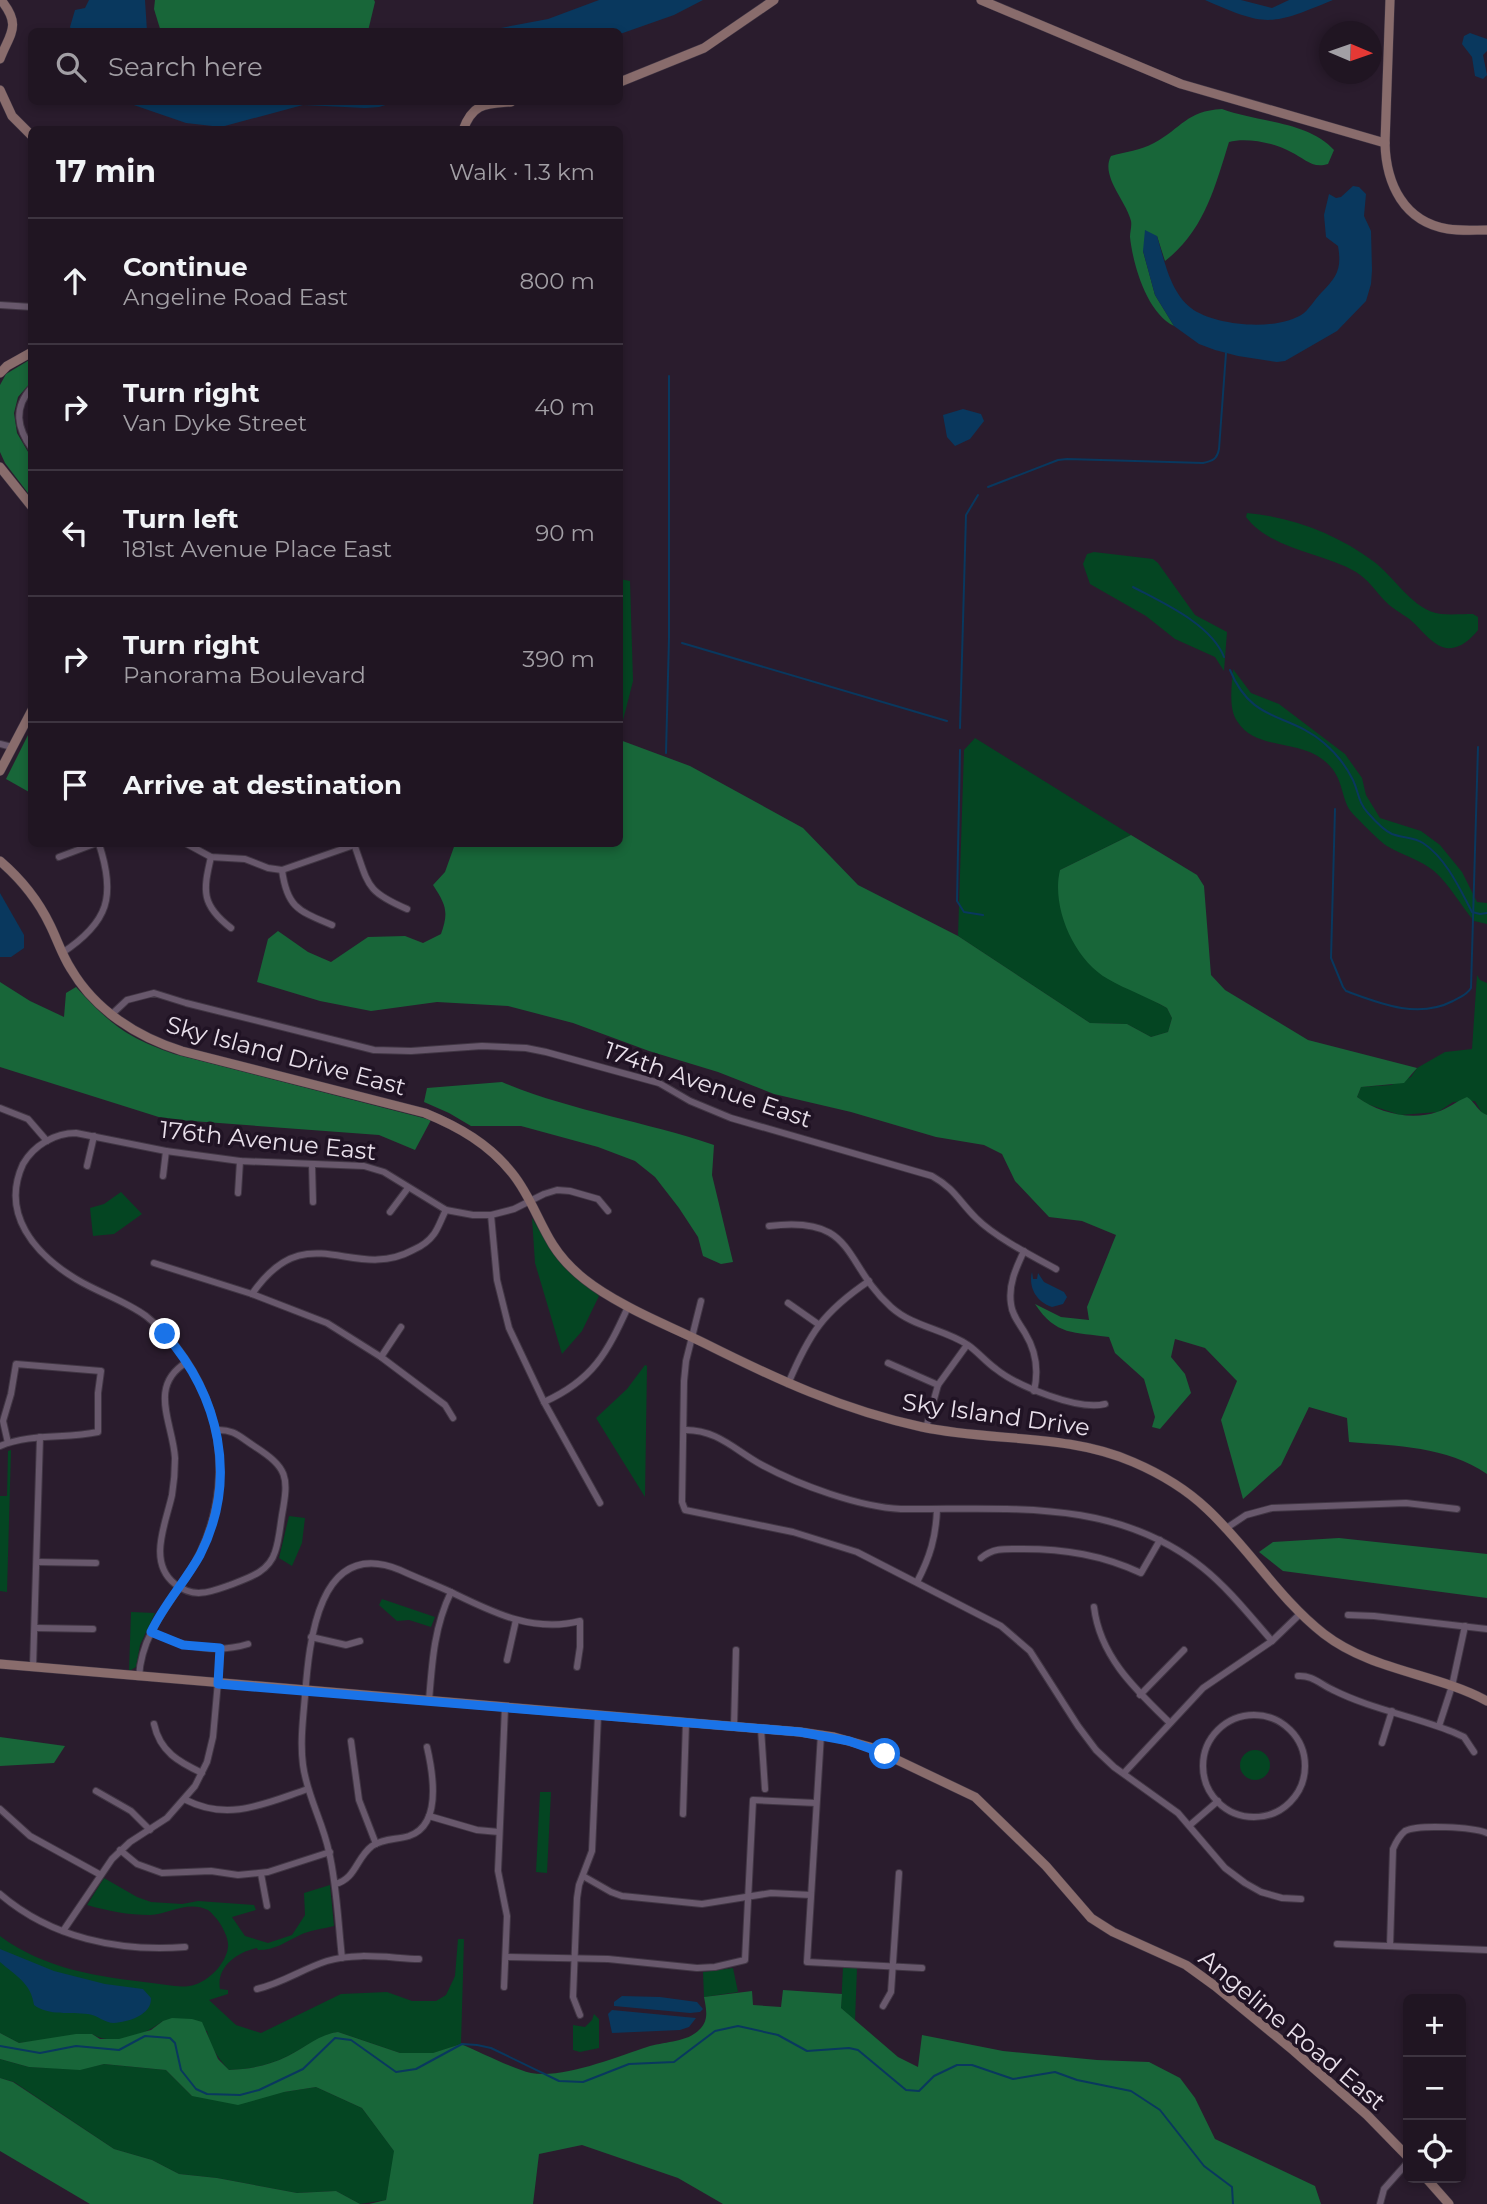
<!DOCTYPE html>
<html lang="en">
<head>
<meta charset="utf-8">
<style>
	body { margin:0; font-family:Montserrat,sans-serif; background:#281e2a; color:#f1f3f6 }
	.controls { position:absolute; right:21px; bottom:21px; display:grid; overflow:hidden; border-radius:10px; box-shadow:0 4px 10px #0003 }
	.controls button { width:63px; height:63px; display:grid; place-items:center; padding:0; border:0; border-bottom:2px solid #3d3440; background:#201522; color:#f1f3f6; font:35px sans-serif }
	.compass { position:absolute; left:1319px; top:21px; width:63px; height:63px; border-radius:50%; background:#201522; box-shadow:0 4px 10px #0003; rotate:92deg }
	.stop { position:absolute; width:21px; height:21px; margin:-16px; border:5px solid #1a73e8; border-radius:50%; background:#fff }
	.stop.end { background:#1a73e8; border-color:#fff; box-shadow:0 2px 7px #0008 }
	.list { margin:0; padding:0; list-style:none }
	h2 { display:flex; justify-content:space-between; align-items:center; height:91px; margin:0; padding:0 28px; font-size:30px }
	h2 small { font-size:23px; font-weight:400; color:#a29fa5 }
	.list li { display:grid; grid-template-columns:46px 1fr auto; gap:21px; align-items:center; box-sizing:border-box; height:126px; padding:0 28px; border-top:2px solid #3d3440 }
	.list b { display:block; font-size:26px; white-space:nowrap }
	.list p { margin:0; font-size:23px; white-space:nowrap; color:#a29fa5 }
	.list em { font-size:23px; font-style:normal; color:#a29fa5 }
	.icon { flex:none; width:38px; height:38px; fill:none; stroke:currentColor; stroke-width:2; stroke-linecap:round; stroke-linejoin:round }
	.map { position:relative; flex:none; width:1487px; height:2204px; overflow:hidden }
	.search { position:absolute; background:#201522; box-shadow:0 4px 10px #0003; left:28px; top:28px; width:595px; height:77px; display:flex; align-items:center; gap:18px; box-sizing:border-box; padding:0 24px; border-radius:10px; color:#a29fa5; font-size:26px }
	.panel { position:absolute; background:#201522; box-shadow:0 4px 10px #0003; left:28px; top:126px; width:595px; height:721px; border-radius:10px }
	.map>svg:first-child { display:block }
	.green { fill:#044522 }
	.forest { fill:#186639 }
	.water { fill:#09385e }
	.lines { fill:none; stroke-linecap:round; stroke-linejoin:round }
	.stream { stroke:#09385e; stroke-width:2 }
	.street-casing { stroke:#413644; stroke-width:8 }
	.secondary-casing { stroke:#413644; stroke-width:10 }
	.street { stroke:#68586c; stroke-width:6 }
	.secondary { stroke:#896c6c; stroke-width:9 }
	.route { stroke:#1a73e8; stroke-width:9 }
	.labels { text-anchor:middle; stroke-width:7; stroke-linejoin:round; paint-order:stroke }
	.street-label { font-size:24px; fill:#e9e0eb; stroke:#201324 }
</style>
</head>
<body>
<div class="map">
<svg width="1487" height="2204" viewBox="0 0 1487 2204">
	<rect width="100%" height="100%" fill="#2a1c2d"/>
	<g class="green">
		<path d="M1247 513C1292 517 1337 534 1373 561 1394 576 1413 611 1441 614 1451 615 1463 614 1473 614L1478 617V630C1471 639 1459 650 1446 648 1431 645 1420 627 1408 618 1401 613 1393 609 1386 602 1376 592 1369 580 1356 572 1322 552 1271 550 1246 517Z"/>
		<path d="M1094 552 1153 559 1158 563 1195 615 1227 632 1224 671 1215 657 1175 639 1146 616 1090 584 1083 564 1087 554Z"/>
		<path d="M620 579 630 581 633 681 620 732Z"/>
		<path d="M1233 669 1251 693 1279 704 1345 754 1362 778 1366 795 1380 818 1421 831 1440 845 1462 872 1477 902 1487 903V924L1474 921C1460 905 1451 886 1434 871 1421 860 1402 855 1387 846 1379 841 1360 821 1353 814 1339 799 1346 776 1322 759 1297 740 1255 750 1237 721 1228 708 1232 684 1233 669Z"/>
		<path d="M975 738 1131 835 1060 870 1145 996 1167 1008 1172 1018 1168 1032 1151 1037 1127 1024 1090 1023 958 936 964 750Z"/>
		<path d="M1477 975 1480 980 1487 983V1115L1482 1113 1475 1101 1453 1102 1438 1112 1400 1115 1367 1104 1357 1097 1361 1087 1391 1085 1411 1077 1417 1068 1445 1052 1472 1049Z"/>
		<path d="M121 1192 142 1214 114 1234 93 1236 90 1208 104 1204Z"/>
		<path d="M532 1218 561 1263 599 1296 582 1331 562 1354 535 1263Z"/>
		<path d="M645 1365 647 1366 645 1497 596 1418 627 1389Z"/>
		<path d="M11 1450 7 1592 0 1591V1496H7L8 1451Z"/>
		<path d="M289 1516 305 1518 302 1543 292 1566 279 1558Z"/>
		<path d="M382 1599 435 1617 431 1627 409 1620 397 1621 379 1605Z"/>
		<path d="M131 1612 155 1613 140 1645 136 1667 129 1671Z"/>
		<circle cx="1255" cy="1765" r="15"/>
		<path d="M540 1792H551L547 1873 536 1872Z"/>
		<path d="M104 1878 137 1897 151 1902 182 1904 198 1901 254 1905 256 1910 232 1917 245 1936 268 1943 292 1935 305 1915 304 1893 330 1885 334 1926C323 1929 310 1930 300 1935 285 1942 276 1950 258 1950L257 1948C237 1952 216 1967 220 1989L228 1990V1994L209 2000 236 2025 261 2033 341 1994 387 1992 412 2001H436L446 1995 455 1976 458 1939H464L461 2044 434 2053H400L338 2032C320 2035 304 2048 288 2056 268 2066 250 2069 229 2070 218 2058 210 2047 207 2031L163 2021C145 2035 113 2047 92 2034L19 2043 0 2033V1936C44 1969 99 1977 152 1983 164 1984 178 1988 189 1986 206 1984 226 1965 228 1947 229 1939 223 1928 219 1922 216 1918 212 1913 208 1910 188 1900 169 1914 150 1915 128 1915 108 1911 87 1905Z"/>
		<path d="M843 1967 857 1968 855 2021 841 2008Z"/>
		<path d="M733 1968 738 1992 704 1997 703 1972Z"/>
		<path d="M594 2014 599 2019V2048L580 2052 573 2050V2025L585 2027 592 2020Z"/>
		<path d="M0 2059 29 2067 80 2069 104 2064 166 2070 192 2096 284 2092 316 2087 362 2108 395 2152 386 2200 360 2204 336 2191 297 2193 217 2178 179 2174 152 2160 114 2149 14 2082 0 2078Z"/>
	</g>
	<g class="forest">
		<path d="M155 0H374L375 2 368 31 161 32 154 9Z"/>
		<path d="M1222 109C1256 122 1308 121 1334 150L1328 164C1312 169 1304 158 1291 152 1276 143 1246 137 1229 142 1215 187 1204 231 1165 261L1157 236 1143 251 1155 295 1174 326C1147 313 1133 265 1130 237 1130 232 1132 226 1131 221 1127 202 1100 176 1111 156 1125 152 1141 150 1154 143 1182 128 1186 111 1222 109Z"/>
		<path d="M31 359V382L18 397 14 413 17 433 31 457V497L5 463 0 452V385L6 374Z"/>
		<path d="M31 729 32 791 29 792 6 779Z"/>
		<path d="M620 740 690 766 803 828 858 885 958 936 1090 1023 1127 1024 1151 1037 1168 1032 1172 1018 1167 1008C1148 997 1127 990 1108 979 1074 960 1051 907 1060 870L1131 835 1197 875 1204 886 1211 975 1225 990 1308 1040 1417 1068 1404 1083 1361 1087 1357 1097C1378 1113 1412 1121 1437 1112 1447 1109 1457 1101 1467 1097 1475 1102 1478 1112 1487 1115V1474C1446 1446 1397 1446 1349 1442L1347 1418 1309 1407 1281 1465 1243 1499 1221 1420 1237 1381 1205 1348 1175 1339 1171 1357 1185 1374 1191 1393 1160 1429 1152 1427 1155 1417 1144 1379 1115 1353 1109 1337C1074 1332 1056 1336 1035 1304L1061 1317 1089 1320 1087 1307 1116 1235 1082 1221 1049 1217 1015 1181 1002 1154 984 1145 936 1137 851 1112 774 1094 718 1072 649 1051 573 1023 508 1006 437 1002 371 1011 320 1001 257 982 268 939 278 931 308 952 331 962 368 937 405 936 423 943 441 934C449 912 446 905 433 885L445 872 455 844H620Z"/>
		<path d="M0 982 30 1001 64 1017 66 993 76 987C111 1025 126 1037 174 1054L431 1120 415 1150 379 1135 165 1119 0 1067Z"/>
		<path d="M502 1082C571 1111 644 1121 714 1145L712 1175 733 1262 721 1264 703 1256 698 1237 679 1208 655 1177 635 1161 598 1147 521 1126H471L449 1113 424 1102 427 1088Z"/>
		<path d="M1339 1538 1487 1554V1598L1283 1571 1259 1552 1273 1542Z"/>
		<path d="M0 1737 65 1746 54 1763 0 1766Z"/>
		<path d="M783 1990 842 1994 841 2008 898 2057 918 2067 922 2035 1003 2051 1097 2060 1149 2062 1180 2078 1195 2098 1215 2139 1315 2186 1321 2204H723L678 2178 582 2145 539 2154 533 2204H369L386 2200 394 2151 362 2108 316 2087 284 2092 238 2105 192 2096 166 2070 104 2064 80 2070 29 2067 0 2059V2033L19 2043 76 2034H92L100 2039H119L151 2030 163 2021 172 2018 192 2019 202 2022 218 2059 229 2070C250 2069 268 2066 288 2056 304 2048 320 2034 338 2032L400 2053H433L461 2044C480 2052 513 2069 531 2073 563 2079 616 2057 647 2047 665 2041 688 2043 701 2028 709 2019 706 2008 704 1997L752 1991 753 2005 781 2007Z"/>
		<path d="M0 2078 13 2082 114 2149 152 2160 179 2174 217 2178 297 2193 336 2191 360 2204H90L0 2151Z"/>
	</g>
	<g class="water">
		<path d="M89 0H145L147 31H72L70 27 75 10 85 8Z"/>
		<path d="M599 0H703L674 15 620 34V32L485 31 548 19Z"/>
		<path d="M1205 0H1241L1272 8 1289 0H1333C1270 26 1267 27 1205 0Z"/>
		<path d="M1470 33 1487 39V51L1483 55 1487 75 1483 79 1475 76 1472 57 1462 44 1464 36Z"/>
		<path d="M125 102H395L379 107 365 108 303 105 221 127 186 123Z"/>
		<path d="M1353 186 1359 187 1366 194 1364 216 1371 231 1372 270 1371 284 1366 301 1337 331 1285 361 1277 362 1238 356 1215 350 1199 344 1174 326 1155 295 1143 251 1145 230 1157 236C1164 259 1170 292 1191 308 1214 326 1279 332 1304 313 1310 308 1315 299 1321 293 1337 277 1342 269 1338 246L1326 237 1324 215 1329 194 1336 198 1341 197Z"/>
		<path d="M963 409 981 414 984 421 970 439 955 446 947 437 943 415Z"/>
		<path d="M0 893 24 935V948L11 957H0Z"/>
		<path d="M1032 1272 1033 1279H1037L1038 1273 1044 1282 1064 1292 1067 1297 1063 1304 1052 1307C1037 1302 1028 1288 1032 1272Z"/>
		<path d="M0 1949 54 1971 105 1984 143 1989 151 1998C152 2015 128 2022 114 2023 105 2023 97 2015 88 2014 70 2012 49 2016 34 2005 31 1983 16 1976 0 1962Z"/>
		<path d="M622 1996 660 1997 697 2002 703 2009 700 2012 690 2013 614 2006V2002Z"/>
		<path d="M612 2010 696 2018 689 2027 680 2030 612 2033 608 2014Z"/>
	</g>
	<g class="lines">
		<g class="stream">
			<path d="M988 487 1058 460 1067 459 1203 463C1213 461 1217 459 1219 449L1226 353"/>
			<path d="M1133 587C1163 603 1211 624 1224 657"/>
			<path d="M682 643 947 721"/>
			<path d="M1230 670C1252 724 1288 712 1324 743 1336 753 1346 766 1353 780 1359 793 1358 802 1368 813 1375 821 1383 830 1392 834 1402 838 1414 837 1423 843 1446 858 1460 889 1472 912L1480 914 1487 913"/>
			<path d="M960 728 966 515 978 495"/>
			<path d="M960 750 957 901 964 912 983 915"/>
			<path d="M666 753 669 638V376"/>
			<path d="M1335 809 1331 958 1343 987 1346 991C1381 1004 1418 1019 1453 1001 1460 997 1467 995 1471 988L1478 747"/>
			<path d="M0 2046 40 2053 76 2046 119 2050 145 2036 170 2038 175 2043 181 2070 196 2089 207 2094 240 2095 259 2090 303 2069 335 2038 351 2040 396 2072 416 2069 462 2044 477 2045 491 2048 559 2081 583 2082 629 2064 674 2062 715 2031 738 2026 778 2035 807 2051 849 2048 858 2050 906 2090 919 2091 934 2076 957 2065H972L1013 2079 1055 2072 1077 2080 1131 2091 1160 2110 1204 2166 1232 2187 1233 2204"/>
		</g>
		<defs>
			<g id="street">
				<path d="M0 305 32 307"/>
				<path d="M32 387C13 408 17 428 32 449"/>
				<path d="M0 744 12 747"/>
				<path d="M187 844 211 857 245 859 268 868 282 870 357 844"/>
				<path d="M354 844C369 885 365 891 407 909"/>
				<path d="M59 857 94 844"/>
				<path d="M211 857C203 891 201 905 231 928"/>
				<path d="M282 870C287 908 299 911 332 925"/>
				<path d="M62 953C109 922 116 896 99 844"/>
				<path d="M111 1015 127 1000 154 993 186 1003 374 1050 411 1051 482 1046 526 1048 546 1052 659 1083 690 1101 731 1118 932 1176C955 1189 958 1200 976 1218 995 1237 1032 1256 1056 1269"/>
				<path d="M0 1108 28 1119 47 1141"/>
				<path d="M312 1165 313 1202"/>
				<path d="M87 1166 94 1136"/>
				<path d="M163 1176 166 1151"/>
				<path d="M238 1193 240 1161"/>
				<path d="M390 1212 408 1188"/>
				<path d="M491 1215 497 1280 509 1328 544 1402 600 1503"/>
				<path d="M769 1226C857 1215 842 1263 891 1307 913 1327 944 1329 968 1345 978 1352 986 1362 996 1369 1017 1386 1079 1411 1105 1404"/>
				<path d="M1024 1251C1016 1268 1008 1285 1011 1304 1012 1315 1019 1323 1025 1333 1036 1351 1039 1370 1034 1391"/>
				<path d="M154 1263 252 1294 327 1323 381 1357 445 1405 453 1418"/>
				<path d="M252 1294C307 1214 352 1283 413 1250 420 1247 429 1241 434 1234 439 1227 442 1217 446 1210"/>
				<path d="M701 1301 686 1361 684 1381 682 1502 685 1510 793 1532 857 1552 1001 1626 1030 1651 1078 1726 1096 1750 1114 1767 1178 1813 1225 1868 1245 1883 1261 1892 1282 1898 1301 1899"/>
				<path d="M788 1303 818 1324"/>
				<path d="M381 1357 401 1327"/>
				<path d="M187 1362C147 1386 173 1423 175 1458 175 1470 174 1483 172 1495 166 1523 147 1562 175 1584 194 1599 210 1592 230 1585 248 1578 269 1572 275 1552 279 1541 280 1527 282 1515 289 1476 288 1468 254 1446 240 1437 234 1429 216 1430"/>
				<path d="M888 1363 938 1385"/>
				<path d="M788 1384C809 1334 823 1312 869 1281"/>
				<path d="M544 1402C593 1380 607 1353 628 1307"/>
				<path d="M926 1428 938 1385 967 1345"/>
				<path d="M684 1430C717 1429 736 1451 762 1465 799 1485 859 1507 901 1509 1007 1510 1115 1497 1203 1568 1229 1589 1250 1616 1272 1641"/>
				<path d="M0 1446C31 1433 66 1439 98 1432V1393L101 1371 16 1364 11 1394 3 1421 8 1443"/>
				<path d="M1225 1529 1246 1515 1272 1508 1406 1503 1457 1509"/>
				<path d="M981 1558C994 1547 1007 1549 1023 1549 1065 1549 1102 1555 1141 1573L1160 1540"/>
				<path d="M38 1562 96 1563"/>
				<path d="M917 1582C930 1557 936 1537 937 1509"/>
				<path d="M1094 1607C1100 1657 1136 1690 1170 1723"/>
				<path d="M1348 1615 1374 1616 1487 1629"/>
				<path d="M36 1628 93 1629"/>
				<path d="M151 1632C181 1646 216 1654 248 1644"/>
				<path d="M311 1637 346 1645 360 1641"/>
				<path d="M507 1660 516 1620"/>
				<path d="M33 1667 40 1437"/>
				<path d="M1298 1676C1312 1675 1320 1684 1333 1690 1371 1709 1413 1716 1453 1732L1464 1737 1474 1752"/>
				<path d="M139 1677C141 1637 165 1609 186 1578 222 1522 230 1453 203 1391 191 1363 170 1335 146 1316 124 1300 99 1293 76 1279 35 1254 0 1214 23 1164 34 1145 55 1133 76 1133L166 1151 240 1161 364 1166 384 1172 446 1210 473 1215H491L514 1209 544 1194 557 1190 570 1191 598 1199 608 1211"/>
				<path d="M1140 1695 1184 1650"/>
				<path d="M429 1701C432 1663 434 1627 451 1592"/>
				<circle cx="1254" cy="1766" r="51"/>
				<path d="M154 1724C160 1752 179 1762 202 1773"/>
				<path d="M1439 1726 1452 1686 1465 1626"/>
				<path d="M734 1727 736 1650"/>
				<path d="M761 1729 765 1789"/>
				<path d="M821 1734 807 1962 922 1968"/>
				<path d="M351 1741 359 1800 376 1844"/>
				<path d="M1382 1743 1392 1711"/>
				<path d="M1124 1773 1203 1688 1272 1641 1301 1613"/>
				<path d="M96 1791 131 1811 150 1830"/>
				<path d="M186 1800C229 1822 266 1803 308 1789"/>
				<path d="M0 1809 30 1836 99 1874"/>
				<path d="M683 1814 686 1722"/>
				<path d="M429 1816 477 1830 499 1832"/>
				<path d="M1190 1825 1218 1801"/>
				<path d="M120 1850 137 1864 162 1873 211 1871 238 1875 268 1872 330 1852"/>
				<path d="M261 1874 267 1906"/>
				<path d="M583 1876 611 1892 622 1896 702 1904 771 1893 811 1895"/>
				<path d="M335 1884C356 1879 356 1858 372 1846 384 1838 396 1840 409 1836 442 1825 433 1773 427 1747"/>
				<path d="M0 1894C51 1938 119 1952 185 1947"/>
				<path d="M63 1931 112 1859 130 1842 167 1818 195 1786 207 1762 213 1737 221 1648"/>
				<path d="M1337 1944 1487 1950"/>
				<path d="M1390 1946 1393 1849C1396 1842 1399 1836 1405 1831 1418 1824 1473 1827 1487 1833"/>
				<path d="M506 1957 608 1959 697 1968 715 1967 745 1960 753 1800 816 1803"/>
				<path d="M342 1958C338 1922 337 1886 329 1852 323 1822 307 1796 303 1765 300 1743 303 1719 305 1696 309 1643 318 1536 400 1570 417 1578 436 1585 453 1593 494 1613 534 1633 580 1621V1647L577 1667"/>
				<path d="M504 1987 507 1916 498 1871 505 1707"/>
				<path d="M257 1989C283 1983 302 1969 327 1961 356 1952 389 1958 419 1959"/>
				<path d="M883 2006 891 1992 899 1873"/>
				<path d="M580 2015 573 1997 577 1898 579 1885 592 1851 598 1715"/>
				<path d="M1380 2204 1384 2189 1408 2162"/>
			</g>
			<g id="secondary">
				<path d="M981 0 1181 84 1385 143"/>
				<path d="M1390 0 1385 143C1386 184 1404 222 1448 229 1461 231 1474 230 1487 230"/>
				<path d="M0 59C10 33 22 26 1 0"/>
				<path d="M620 82 704 48 774 0"/>
				<path d="M0 90 12 116 32 136"/>
				<path d="M463 130C473 103 485 104 511 102"/>
				<path d="M0 373 7 366 32 352"/>
				<path d="M0 467 32 507"/>
				<path d="M0 771 32 710"/>
				<path d="M0 861C21 879 38 900 50 925 57 939 62 955 71 969 95 1010 137 1037 182 1051L425 1113C459 1127 489 1144 512 1173 530 1195 538 1221 553 1245 570 1272 597 1290 625 1305 650 1319 678 1330 704 1343 776 1379 843 1410 922 1427 992 1442 1067 1433 1133 1462 1161 1474 1186 1489 1207 1509 1249 1548 1279 1599 1324 1634 1372 1671 1435 1673 1487 1701"/>
				<path d="M0 1664 800 1732 834 1737 870 1747 975 1797 1046 1866 1091 1918 1113 1932 1186 1965 1215 1986 1294 2051 1367 2115 1408 2157"/>
				<path d="M1426 2178 1449 2204"/>
			</g>
		</defs>
		<use href="#street" class="street-casing"/>
		<use href="#secondary" class="secondary-casing"/>
		<use href="#street" class="street"/>
		<use href="#secondary" class="secondary"/>
	</g>
	<g class="lines">
		<path class="route" d="M165 1334C219 1396 239 1478 200 1555 185 1582 164 1604 151 1632L183 1645 220 1648 218 1684 800 1732 849 1741 885 1754"/>
	</g>
	<g class="labels">
		<g class="street-label">
			<text transform="translate(286 1056) rotate(15)" y="8">Sky Island Drive East</text>
			<text transform="translate(708 1085) rotate(19)" y="8">174th Avenue East</text>
			<text transform="translate(268 1141) rotate(6)" y="8">176th Avenue East</text>
			<text transform="translate(996 1415) rotate(8)" y="8">Sky Island Drive</text>
			<text transform="translate(1292 2030) rotate(40)" y="8">Angeline Road East</text>
		</g>
	</g>
</svg>
<div class="controls">
<button>+</button>
<button>−</button>
<button><svg class="icon" aria-label="locate" viewBox="0 0 24 24"><circle cx="12" cy="12" r="6"/><path d="M12 2v4M12 18v4M2 12h4M18 12h4"/></svg></button>
</div>
<svg class="compass" viewBox="-18 -18 36 36"><path d="M0-13l5 13h-10z" fill="#e53935"/><path d="M0 13l5-13h-10z" fill="#a29fa5"/></svg>
<div class="stop" style="left:885px;top:1754px"></div>
<div class="stop end" style="left:165px;top:1334px"></div>
<div class="search"><svg class="icon" aria-label="search" viewBox="0 0 24 24"><circle cx="10" cy="10" r="6"/><path d="M15 15l6 6"/></svg>Search here</div>
<section class="panel">
<h2>17 min<small>Walk · 1.3 km</small></h2>
<ul class="list">
<li><svg class="icon" aria-label="ahead" viewBox="0 0 24 24"><path d="M12 20V5M6 11l6-6 6 6"/></svg><div><b>Continue</b><p>Angeline Road East</p></div><em>800 m</em></li>
<li><svg class="icon" aria-label="right" viewBox="0 0 24 24"><path d="M7 20v-9h11M14 6l5 5-5 5"/></svg><div><b>Turn right</b><p>Van Dyke Street</p></div><em>40 m</em></li>
<li><svg class="icon" aria-label="left" viewBox="0 0 24 24"><path d="M17 20v-9H6M10 6l-5 5 5 5"/></svg><div><b>Turn left</b><p>181st Avenue Place East</p></div><em>90 m</em></li>
<li><svg class="icon" aria-label="right" viewBox="0 0 24 24"><path d="M7 20v-9h11M14 6l5 5-5 5"/></svg><div><b>Turn right</b><p>Panorama Boulevard</p></div><em>390 m</em></li>
<li><svg class="icon" aria-label="arrive" viewBox="0 0 24 24"><path d="M6 21V4h12l-3 4 3 4H6"/></svg><div><b>Arrive at destination</b></div></li>
</ul>
</section>
</div>
</body>
</html>
